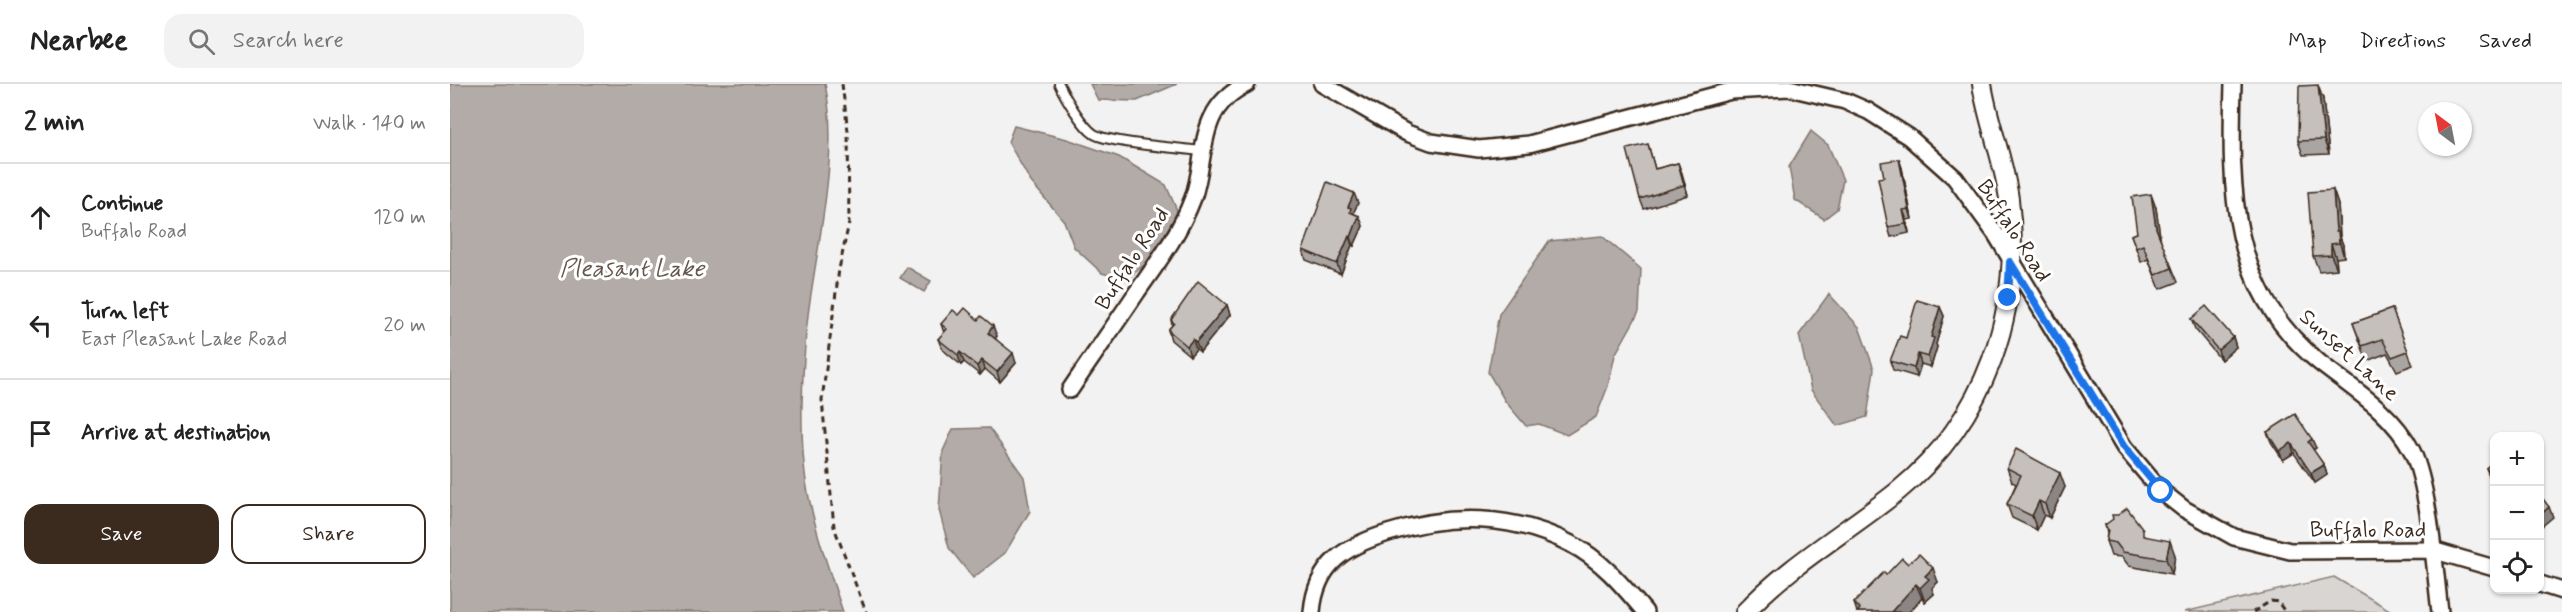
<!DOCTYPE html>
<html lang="en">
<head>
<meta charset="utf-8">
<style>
	body { margin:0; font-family:Mynerve,sans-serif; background:#f2f2f2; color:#222 }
	.controls { position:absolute; right:18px; bottom:18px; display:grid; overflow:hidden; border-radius:12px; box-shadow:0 2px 4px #0004 }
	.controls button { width:54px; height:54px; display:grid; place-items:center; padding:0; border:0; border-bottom:2px solid #e0e0e0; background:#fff; color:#222; font:30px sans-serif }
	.compass { position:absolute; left:1968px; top:18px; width:54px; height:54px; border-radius:50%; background:#fff; box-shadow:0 2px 4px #0004; rotate:328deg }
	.stop { position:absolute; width:18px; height:18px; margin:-14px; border:4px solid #1a73e8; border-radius:50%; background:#fff }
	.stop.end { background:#1a73e8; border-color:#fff; box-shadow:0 2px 6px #0008 }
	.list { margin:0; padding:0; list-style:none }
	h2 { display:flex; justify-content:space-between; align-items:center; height:78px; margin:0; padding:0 24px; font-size:26px }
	h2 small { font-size:20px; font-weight:400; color:#767676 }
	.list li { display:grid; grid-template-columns:39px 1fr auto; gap:18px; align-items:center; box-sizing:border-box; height:108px; padding:0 24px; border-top:2px solid #e0e0e0 }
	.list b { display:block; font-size:22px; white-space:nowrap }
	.list p { margin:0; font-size:20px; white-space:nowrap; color:#767676 }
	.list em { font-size:20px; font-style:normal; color:#767676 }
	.actions { display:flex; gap:12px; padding:18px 24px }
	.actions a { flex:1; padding:14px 0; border:2px solid #3b2a1e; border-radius:18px; text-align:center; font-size:21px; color:#3b2a1e }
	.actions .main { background:#3b2a1e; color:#fff }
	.icon { flex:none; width:33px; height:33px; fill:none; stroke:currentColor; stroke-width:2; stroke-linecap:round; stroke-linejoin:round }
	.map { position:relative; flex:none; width:2112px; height:528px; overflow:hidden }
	header { display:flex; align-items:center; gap:36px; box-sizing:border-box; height:84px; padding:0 30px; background:#fff; border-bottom:2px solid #e0e0e0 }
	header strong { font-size:28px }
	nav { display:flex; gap:33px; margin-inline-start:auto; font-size:21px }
	.search { width:420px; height:54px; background:#f2f2f2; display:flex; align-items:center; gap:15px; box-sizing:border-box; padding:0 21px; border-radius:18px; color:#767676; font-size:22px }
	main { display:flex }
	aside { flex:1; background:#fff }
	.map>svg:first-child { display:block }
	.green { fill:#d8d5d2; stroke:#8a8078; stroke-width:1.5 }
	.water { fill:#b2aba7; stroke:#827770; stroke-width:1.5 }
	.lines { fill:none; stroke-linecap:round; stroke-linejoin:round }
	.service-casing { stroke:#3b2a1e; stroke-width:12 }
	.minor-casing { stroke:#3b2a1e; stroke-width:20 }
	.tertiary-casing { stroke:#3b2a1e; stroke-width:22 }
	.path { stroke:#3b2a1e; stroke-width:3; stroke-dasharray:6 4.5; stroke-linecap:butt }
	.service { stroke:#fff; stroke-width:8 }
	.minor { stroke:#fff; stroke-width:15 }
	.tertiary { stroke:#fff; stroke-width:18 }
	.wall { fill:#aaa5a3; stroke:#3b2a1e; stroke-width:1.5 }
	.shaded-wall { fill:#8b8684; stroke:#3b2a1e; stroke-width:1.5 }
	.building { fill:#c6c0bd; stroke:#3b2a1e; stroke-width:1.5 }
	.route { stroke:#1a73e8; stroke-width:8 }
	.labels { text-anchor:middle; stroke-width:6; stroke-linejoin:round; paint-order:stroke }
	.street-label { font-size:22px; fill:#3b2a1e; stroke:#fff }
	.water-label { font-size:24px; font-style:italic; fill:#65574e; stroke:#fff }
</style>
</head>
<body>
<header>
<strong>Nearbee</strong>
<div class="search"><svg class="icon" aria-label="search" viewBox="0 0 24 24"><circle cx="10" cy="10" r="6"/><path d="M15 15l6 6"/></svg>Search here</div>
<nav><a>Map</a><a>Directions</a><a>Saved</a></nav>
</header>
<main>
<aside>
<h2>2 min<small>Walk · 140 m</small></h2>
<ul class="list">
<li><svg class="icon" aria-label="ahead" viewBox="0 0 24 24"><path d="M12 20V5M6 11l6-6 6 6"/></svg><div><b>Continue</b><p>Buffalo Road</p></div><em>120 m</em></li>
<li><svg class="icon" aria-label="left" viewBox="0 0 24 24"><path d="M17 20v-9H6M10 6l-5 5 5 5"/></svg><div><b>Turn left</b><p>East Pleasant Lake Road</p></div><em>20 m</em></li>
<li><svg class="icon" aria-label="arrive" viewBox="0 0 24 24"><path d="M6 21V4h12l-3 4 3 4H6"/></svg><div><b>Arrive at destination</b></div></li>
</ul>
<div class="actions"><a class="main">Save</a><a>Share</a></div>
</aside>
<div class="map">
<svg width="2112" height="528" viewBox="0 0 2112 528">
	<rect width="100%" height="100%" fill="#f3f2f2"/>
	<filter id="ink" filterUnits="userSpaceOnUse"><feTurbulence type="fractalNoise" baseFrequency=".0167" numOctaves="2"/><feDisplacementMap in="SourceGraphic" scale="12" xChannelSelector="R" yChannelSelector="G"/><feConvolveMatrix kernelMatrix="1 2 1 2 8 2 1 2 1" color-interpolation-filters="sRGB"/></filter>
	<g filter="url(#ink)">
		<path class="green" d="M1884 493 1943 528H1734Z"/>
		<g class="water">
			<path d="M0 0H375C390 71 367 160 358 231 352 284 348 357 358 409 366 450 380 489 393 528H0Z"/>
			<path d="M640 0H727L687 17 648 16Z"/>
			<path d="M564 42 617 55 669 73 716 101 729 131C718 161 701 177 676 196L652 189 624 163 614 137 581 98 558 58Z"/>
			<path d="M1361 47 1378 61 1393 96 1387 125 1374 135 1345 116 1339 83Z"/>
			<path d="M1152 152 1191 185 1189 228 1165 271 1158 302 1146 333 1117 351 1089 340 1076 342 1055 317 1038 288 1049 230 1099 157Z"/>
			<path d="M457 183 481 197 474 208 450 194Z"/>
			<path d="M1379 210 1409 243 1424 285 1417 333 1387 342 1361 306 1349 251Z"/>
			<path d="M539 344 574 393 580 427 555 469 523 494 499 464 489 426 493 367 503 345Z"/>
		</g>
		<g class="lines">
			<defs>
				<path id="service" d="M609 0C615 13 632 42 644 50 658 59 731 64 751 67"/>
				<g id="minor">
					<path d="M872 0 957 49 981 58 1029 65 1079 60 1281 7 1339 4 1395 17 1418 27 1459 53 1505 94 1545 149 1674 363 1711 407 1734 425 1784 453 1840 467 1982 466 2044 484"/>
					<path d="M1783 0C1780 107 1779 206 1870 279 1903 305 1942 328 1962 367 1979 402 1985 487 1990 528"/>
					<path d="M620 306C642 273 665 241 687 208 708 178 730 149 743 114 758 72 745 25 797 0"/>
					<path d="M2090 500 2112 507"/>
					<path d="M862 528C866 479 896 462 938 449 999 429 1063 430 1121 460 1152 476 1173 502 1195 528"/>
				</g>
				<path id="tertiary" d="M1295 528C1340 480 1397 448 1448 407 1536 335 1573 227 1559 115 1554 76 1538 39 1532 0"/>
			</defs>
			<use href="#service" class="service-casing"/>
			<use href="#minor" class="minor-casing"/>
			<use href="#tertiary" class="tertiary-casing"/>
			<g class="path">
				<path d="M392 0 398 47 399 139 389 185 372 316 384 443 416 528"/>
				<path d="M1803 528 1821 517 1828 518 1835 528"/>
			</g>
			<use href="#service" class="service"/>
			<use href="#minor" class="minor"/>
			<use href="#tertiary" class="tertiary"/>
		</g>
		<g class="wall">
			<path d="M1873 15 1879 70 1853 71 1848 57Z"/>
			<path d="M1198 60 1205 85 1228 79 1238 111 1194 125 1190 115Z"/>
			<path d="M1449 75 1452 84 1462 135 1457 136 1459 149 1441 153 1438 143 1434 93Z"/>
			<path d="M1883 106 1888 121 1890 153 1893 161 1894 173 1886 174 1887 185 1869 187 1863 172Z"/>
			<path d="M908 119 903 129 909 132 913 142 904 162 902 161 891 190 856 176 853 166Z"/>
			<path d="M1706 124 1710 155 1728 198 1710 205 1698 175 1691 178 1681 151 1687 149Z"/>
			<path d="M777 221 780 231 750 268 746 265 740 272 721 256 718 246 722 241 721 236Z"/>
			<path d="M1490 223 1494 232 1486 260 1487 263 1481 283 1471 280 1467 293 1443 286 1440 277 1456 254Z"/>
			<path d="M1942 225 1963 281 1947 287 1937 269 1917 277 1903 239Z"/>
			<path d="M509 231 528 236 547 252 545 254 566 279 550 298 535 285 530 291 514 278 511 281 492 265 488 255 494 249 491 240Z"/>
			<path d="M1741 235 1783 253 1786 263 1771 276 1745 245Z"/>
			<path d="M1817 348 1866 364 1863 366 1874 381 1877 391 1865 399 1844 369 1833 376 1821 358Z"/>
			<path d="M2044 377V400L2040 394 2036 384Z"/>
			<path d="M1557 384 1615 403 1600 434 1594 431 1587 446 1562 434 1557 420 1566 400 1562 398Z"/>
			<path d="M1655 441 1696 453 1725 471 1722 490 1679 482 1672 473 1661 472 1656 457 1657 449Z"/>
			<path d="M1458 480 1488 498 1482 504 1484 510 1475 518 1472 514 1459 528H1407L1404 519Z"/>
		</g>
		<g class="shaded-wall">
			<path d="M1868 1 1873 15 1879 70 1874 56Z"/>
			<path d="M1449 75 1452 84 1462 135 1459 125Z"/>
			<path d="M1228 79 1232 89 1238 111 1234 101Z"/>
			<path d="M1883 106 1888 121 1890 153 1893 161 1894 173 1886 147Z"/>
			<path d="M904 109 908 119 903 130V138L898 123Z"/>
			<path d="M1701 110 1706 124 1711 158 1706 144Z"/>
			<path d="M1453 126 1457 136 1459 149 1456 140Z"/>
			<path d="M909 132 913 142 904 162 901 153Z"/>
			<path d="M899 152 902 161 891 190 887 180Z"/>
			<path d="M1881 160 1886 174 1887 185 1881 171Z"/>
			<path d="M777 221 780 231 750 268 746 258Z"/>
			<path d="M1490 223 1494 232 1486 260 1487 263 1481 283 1478 273 1481 253Z"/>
			<path d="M543 242 547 252 542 258 538 249Z"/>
			<path d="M1783 253 1786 263 1771 276 1768 266Z"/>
			<path d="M743 255 746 265 740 272 737 262Z"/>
			<path d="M510 268 514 278 511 281 508 271Z"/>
			<path d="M563 269 566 279 550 298 547 288Z"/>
			<path d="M1468 270 1471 280 1467 293 1464 284Z"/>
			<path d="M532 276 535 285 530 291 527 282Z"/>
			<path d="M1862 355 1866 364 1861 367 1858 358Z"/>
			<path d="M1841 359 1844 369 1833 376 1829 367Z"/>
			<path d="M1874 381 1877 391 1865 399 1861 389Z"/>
			<path d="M1610 389 1615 403 1600 434 1595 420Z"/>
			<path d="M1589 417 1594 431 1587 446 1582 432Z"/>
			<path d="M2099 423 2103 433 2090 444V431Z"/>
			<path d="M1720 457 1725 471 1722 490 1716 475Z"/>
			<path d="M1483 484 1488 498 1482 504 1484 510 1475 518 1470 504 1475 492Z"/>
			<path d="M1466 500 1472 514 1459 528H1441Z"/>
		</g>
		<g class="building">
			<path d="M1868 1 1874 56 1848 57 1849 2Z"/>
			<path d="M1198 60 1205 85 1228 79 1234 101 1190 115 1177 65Z"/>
			<path d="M1449 75 1459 125 1453 126 1456 140 1438 143 1428 94 1434 93 1431 78Z"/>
			<path d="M877 98 904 109 898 123 901 124 900 128 909 132 901 153 899 152 887 180 853 166Z"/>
			<path d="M1883 106 1886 147H1888L1889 159 1881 160V171L1863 172 1858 108Z"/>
			<path d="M1701 110 1706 144 1722 184 1705 191 1693 161 1686 164 1681 151 1687 149 1682 113Z"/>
			<path d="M748 197 777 221 746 258 743 255 737 262 718 246 724 239 721 236Z"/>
			<path d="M1467 216 1490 223 1481 253 1484 254 1478 273 1468 270 1464 284 1440 277 1450 252 1456 254Z"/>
			<path d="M1756 222 1783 253 1768 266 1741 235Z"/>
			<path d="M515 224 528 236 531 232 543 242 538 249 563 269 547 288 532 276 527 282 510 268 508 271 488 255 497 245 491 240 503 226 509 231Z"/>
			<path d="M1942 225 1958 267 1942 273 1932 255 1912 262 1903 239Z"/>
			<path d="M1845 330 1862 355 1858 358 1874 381 1861 389 1841 359 1829 367 1817 348Z"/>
			<path d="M1566 365 1610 389 1595 420 1589 417 1582 432 1557 420 1571 391 1557 384Z"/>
			<path d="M2044 377V394L2036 384Z"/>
			<path d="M2090 411 2099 423 2090 431Z"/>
			<path d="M1677 424 1693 445V452L1720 457 1716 475 1673 468 1666 459 1656 457 1658 446 1655 441 1663 435 1662 431H1668Z"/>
			<path d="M1469 470 1483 484 1475 492 1479 495 1470 504 1466 500 1441 528H1407L1410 525 1404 519 1434 488 1436 491 1452 474 1458 480Z"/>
		</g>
	</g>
	<g class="lines" filter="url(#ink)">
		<path class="route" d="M1558 214 1560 178 1674 363 1711 407"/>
	</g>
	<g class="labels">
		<g class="street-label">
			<text transform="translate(1565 146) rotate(57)" y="8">Buffalo Road</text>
			<text transform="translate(681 174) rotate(-57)" y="8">Buffalo Road</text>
			<text transform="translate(1900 270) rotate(42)" y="8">Sunset Lane</text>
			<text x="1918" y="453">Buffalo Road</text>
		</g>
		<g class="water-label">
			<text x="182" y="192">Pleasant Lake</text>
		</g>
	</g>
</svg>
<div class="controls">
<button>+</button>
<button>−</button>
<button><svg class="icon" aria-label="locate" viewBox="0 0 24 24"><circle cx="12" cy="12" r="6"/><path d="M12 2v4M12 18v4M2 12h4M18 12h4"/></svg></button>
</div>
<svg class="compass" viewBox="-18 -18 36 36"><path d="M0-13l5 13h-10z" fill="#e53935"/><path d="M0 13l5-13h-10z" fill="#767676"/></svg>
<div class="stop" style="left:1711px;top:407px"></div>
<div class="stop end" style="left:1558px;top:214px"></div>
</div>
</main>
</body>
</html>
